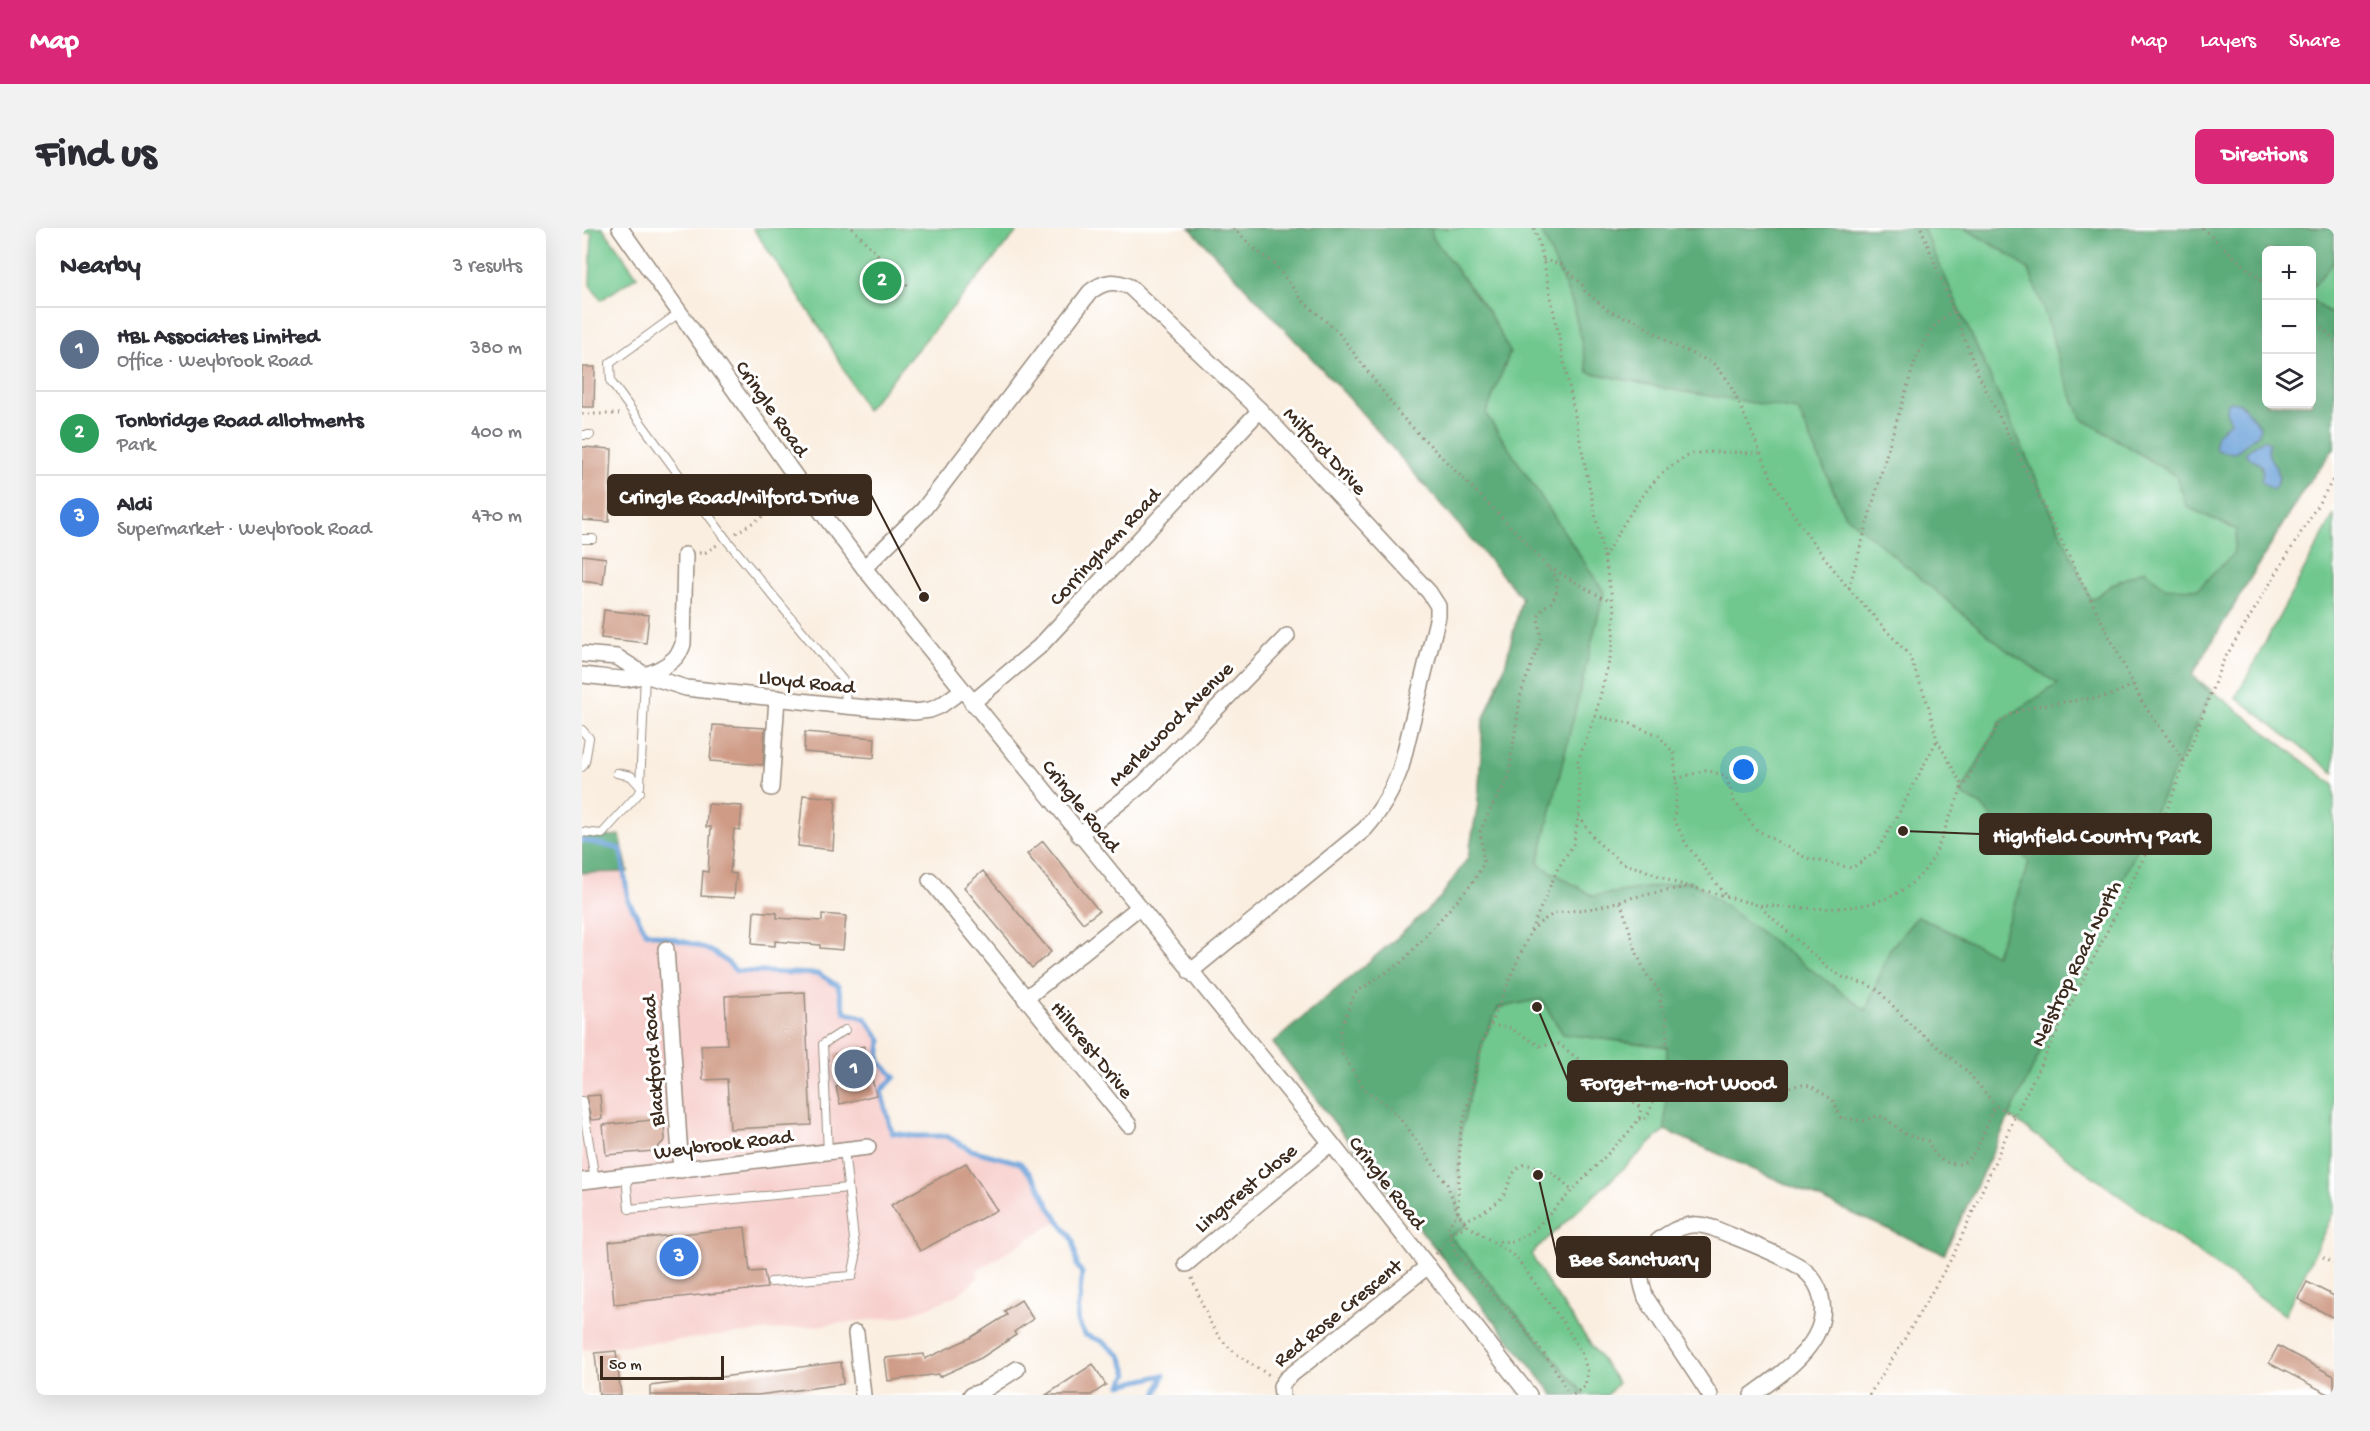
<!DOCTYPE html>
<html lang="en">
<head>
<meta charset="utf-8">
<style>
	body { margin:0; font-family:"Gochi Hand",sans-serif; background:#f2f2f3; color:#2b2b33 }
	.controls { position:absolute; right:18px; top:18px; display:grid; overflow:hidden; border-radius:9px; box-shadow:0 6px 24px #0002 }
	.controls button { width:54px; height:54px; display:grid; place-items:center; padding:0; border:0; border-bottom:2px solid #e1e1e2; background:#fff; color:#2b2b33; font:30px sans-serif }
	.scale { position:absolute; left:18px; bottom:15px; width:124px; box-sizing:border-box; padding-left:6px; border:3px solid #3b2a1e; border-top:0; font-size:16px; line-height:21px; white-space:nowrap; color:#3b2a1e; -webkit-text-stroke:4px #fff; paint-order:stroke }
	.you { position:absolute; left:1162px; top:542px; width:21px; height:21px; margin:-15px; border:4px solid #fff; border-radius:50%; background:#1a73e8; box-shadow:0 0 0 9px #1a73e833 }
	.badge { display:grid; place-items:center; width:39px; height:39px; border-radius:50%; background:#db2777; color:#fff; font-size:20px; font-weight:700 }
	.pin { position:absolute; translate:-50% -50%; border:3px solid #fff; box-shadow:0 2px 6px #0006 }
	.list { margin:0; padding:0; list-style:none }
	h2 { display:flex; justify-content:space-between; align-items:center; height:78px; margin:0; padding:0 24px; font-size:26px }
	h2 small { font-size:20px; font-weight:400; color:#7c7c81 }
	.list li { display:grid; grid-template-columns:39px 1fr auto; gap:18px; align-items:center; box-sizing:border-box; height:84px; padding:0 24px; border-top:2px solid #e1e1e2 }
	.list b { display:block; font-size:22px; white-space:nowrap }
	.list p { margin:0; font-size:20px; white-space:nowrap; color:#7c7c81 }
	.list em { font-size:20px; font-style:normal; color:#7c7c81 }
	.icon { flex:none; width:33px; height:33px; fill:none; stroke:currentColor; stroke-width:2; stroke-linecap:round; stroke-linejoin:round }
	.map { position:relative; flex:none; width:1752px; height:1167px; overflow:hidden; border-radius:9px }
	header { display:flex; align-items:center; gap:36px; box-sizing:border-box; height:84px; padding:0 30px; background:#db2777; color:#fff }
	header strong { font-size:28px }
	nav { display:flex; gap:33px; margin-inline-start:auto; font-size:21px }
	.intro { display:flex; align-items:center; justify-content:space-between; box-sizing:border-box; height:144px; padding:0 36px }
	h1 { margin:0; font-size:42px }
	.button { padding:15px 27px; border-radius:9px; background:#db2777; color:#fff; font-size:21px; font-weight:700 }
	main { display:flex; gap:36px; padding:0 36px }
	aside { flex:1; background:#fff; border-radius:9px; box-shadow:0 6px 24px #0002 }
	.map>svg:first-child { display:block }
	.built { fill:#f7d0cd }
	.green { fill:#70c88e; stroke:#567956; stroke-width:1.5; fill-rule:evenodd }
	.forest { fill:#5cac79; stroke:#4c6b4c; stroke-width:1.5 }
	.water { fill:#6da3da; stroke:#54667c; stroke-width:1.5 }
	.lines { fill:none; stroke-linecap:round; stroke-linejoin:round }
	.stream { stroke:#6da3da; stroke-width:5 }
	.building { fill:#cf9b86 }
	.lane-casing { stroke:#9a8c7f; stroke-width:10 }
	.street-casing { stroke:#9a8c7f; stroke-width:18 }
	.path { stroke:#9a8c7f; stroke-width:3; stroke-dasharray:1.5 4.5; stroke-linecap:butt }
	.lane { stroke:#fff; stroke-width:8 }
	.street { stroke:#fff; stroke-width:15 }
	.labels { text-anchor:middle; stroke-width:6; stroke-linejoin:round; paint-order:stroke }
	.street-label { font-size:21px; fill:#3b2a1e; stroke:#fff }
	.leader { fill:none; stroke:#3b2a1e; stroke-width:2 }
	.callout-dot { fill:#3b2a1e; stroke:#fff; stroke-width:2 }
	.callout { fill:#3b2a1e; stroke:#3b2a1e; stroke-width:2 }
	.callout-label { font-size:22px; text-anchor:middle; font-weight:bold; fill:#fff }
</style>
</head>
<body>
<header>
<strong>Map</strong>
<nav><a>Map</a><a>Layers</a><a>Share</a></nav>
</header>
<div class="intro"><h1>Find us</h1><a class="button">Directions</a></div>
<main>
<aside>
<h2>Nearby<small>3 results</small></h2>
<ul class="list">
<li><span class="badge" style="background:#5c6f8a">1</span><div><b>HBL Associates Limited</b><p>Office · Weybrook Road</p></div><em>380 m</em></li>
<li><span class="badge" style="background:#2e9e5b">2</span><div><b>Tonbridge Road allotments</b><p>Park</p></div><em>400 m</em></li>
<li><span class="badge" style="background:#3f7fe0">3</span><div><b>Aldi</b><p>Supermarket · Weybrook Road</p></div><em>470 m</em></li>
</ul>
</aside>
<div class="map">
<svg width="1752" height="1167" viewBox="0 0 1752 1167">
	<rect width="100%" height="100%" fill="#fff"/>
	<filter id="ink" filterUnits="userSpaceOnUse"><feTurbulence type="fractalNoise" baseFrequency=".0167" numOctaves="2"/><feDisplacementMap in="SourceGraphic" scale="12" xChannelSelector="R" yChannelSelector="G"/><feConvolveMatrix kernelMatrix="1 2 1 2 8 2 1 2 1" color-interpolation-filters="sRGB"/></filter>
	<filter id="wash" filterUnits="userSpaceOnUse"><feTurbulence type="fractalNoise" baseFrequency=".008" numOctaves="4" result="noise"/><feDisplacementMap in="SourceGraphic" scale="24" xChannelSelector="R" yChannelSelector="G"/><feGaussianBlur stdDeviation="1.35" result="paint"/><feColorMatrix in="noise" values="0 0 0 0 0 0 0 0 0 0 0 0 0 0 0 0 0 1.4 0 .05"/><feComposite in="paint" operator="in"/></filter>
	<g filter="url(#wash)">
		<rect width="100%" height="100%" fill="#faeee0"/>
		<path class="built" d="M43 644 46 673 64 704 95 714 121 718 141 729 154 743 237 747 255 759 262 784 282 791 298 813 297 833 313 849 299 863 310 905 333 909 363 908 389 923 437 936 454 955 476 993 394 1043 397 1049 377 1066 351 1078 317 1089 0 1122V645Z"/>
		<g class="green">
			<path d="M0 0H21L55 48 19 72 8 57 10 5H0Z"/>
			<path d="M171 0H438L284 182 242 106Z"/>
			<path d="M608 0H1752V220L1722 261 1610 447 1752 557V983L1703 1087 1427 888 1362 1026 1083 902 949 1026 965 1054 1036 1155 1025 1167H972L758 902 691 815 816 709 858 670 886 630 896 576 901 493 923 438 940 369 768 171ZM1684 22H1730V176H1684Z"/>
			<path d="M1752 286V545L1654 469Z"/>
		</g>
		<g class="forest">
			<path d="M608 0H849L851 10 907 85 928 124 904 186 1022 364 956 636 1011 668 1109 653 1284 782 1308 721 1336 688 1414 727 1447 634 1399 577 1378 566 1419 493 1476 456 1424 422 1262 286 1216 182 1096 163 1006 144 991 77 958 0H1341L1509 372 1531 356 1562 342 1584 360 1616 361 1651 326 1655 302 1605 279 1594 248 1499 190 1477 135 1465 91 1447 42 1423 24 1382 0H1752V33L1730 60V22H1684V176H1730V72L1752 88V220L1722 261 1610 447 1629 466 1362 1026 1083 902 1085 819 981 806 959 771 916 780 901 813 878 908 876 985 885 997 868 1008 1003 1167H972L758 902 691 815 816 709 858 670 886 630 896 576 901 493 923 438 940 370 768 171Z"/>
			<path d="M0 606 20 609 38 607 46 644 0 645Z"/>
		</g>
		<g class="water">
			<path d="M1650 174 1659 176 1678 198 1677 205 1653 225 1637 223 1633 219 1634 207 1649 193 1644 183 1645 175Z"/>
			<path d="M1681 211 1687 215C1681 237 1708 239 1691 262L1679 253 1681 244 1679 237 1666 229 1663 225Z"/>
		</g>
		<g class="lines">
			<path class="stream" d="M0 612 39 621 46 672 64 704C100 715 128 714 154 743L237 746 256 758 263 784 283 790 299 812 297 833 313 849 299 863 310 905 333 908H364L389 922 438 935 455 954 468 980 491 1012 495 1038 500 1045 495 1093 503 1107 520 1113 539 1128 546 1146 539 1157 582 1147 574 1167"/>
		</g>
		<g id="blocks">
			<g class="building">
				<path d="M0 139H13L12 179H0Z"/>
				<path d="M0 219 30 221 27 294 0 292Z"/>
				<path d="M0 327 24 330 21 356 0 353Z"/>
				<path d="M22 382 67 387 64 415 19 410Z"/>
				<path d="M131 497 183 500 181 537 128 533Z"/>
				<path d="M223 504 293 510 292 530 222 524Z"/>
				<path d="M221 567 254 570 251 622 216 618Z"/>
				<path d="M126 576 160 578 158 602 152 601 148 645 154 646 152 670 119 668 121 643 126 644 129 599H124Z"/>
				<path d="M461 613 517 683 501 695 445 626Z"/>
				<path d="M401 643 469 724 450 740 382 659Z"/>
				<path d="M172 683 195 685V690L240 693V686L264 688 261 722 238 720V717L193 713V718L170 716Z"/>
				<path d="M223 764 229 897 148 901 145 851 121 852 119 817 145 816 143 768Z"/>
				<path d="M282 818 294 867 258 876 254 859 261 857 253 826Z"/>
				<path d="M18 867 20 891 9 892 4 868Z"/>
				<path d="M70 892V896L82 895 83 912 72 923 24 927 21 897Z"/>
				<path d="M384 935 415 982 338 1023 309 977Z"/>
				<path d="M163 999 168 1044 182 1043 185 1060 32 1076 27 1014Z"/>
				<path d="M1725 1054 1752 1068V1090L1716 1071Z"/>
				<path d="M439 1072 451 1091 432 1104 434 1107 399 1130 357 1149 356 1146 306 1153 303 1130 342 1126 343 1131 388 1110 425 1087 422 1083Z"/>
				<path d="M1696 1118 1752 1148V1167H1748L1687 1135Z"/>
				<path d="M34 1123 39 1167H17L13 1125Z"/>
				<path d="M259 1134 261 1156 176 1167H68V1158Z"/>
				<path d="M511 1136 524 1157 509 1167H464Z"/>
			</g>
		</g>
	</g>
	<g filter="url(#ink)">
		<use href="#blocks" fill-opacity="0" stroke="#9a8c7f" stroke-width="1.5"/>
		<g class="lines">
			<defs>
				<g id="lane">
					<path d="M97 85 28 135 29 154 144 311 264 456 263 478"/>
					<path d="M0 207H8"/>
					<path d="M0 311H11"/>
					<path d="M0 502 7 510 3 534 0 539"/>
					<path d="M35 545 49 548 58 558"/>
					<path d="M58 558 63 447"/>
					<path d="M0 604 20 606 58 564"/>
					<path d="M0 873 13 952"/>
					<path d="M246 924 241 816 263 802"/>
					<path d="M44 948 47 981 266 960"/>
					<path d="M189 1054 270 1048 274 1029 262 922"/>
				</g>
				<g id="street">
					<path d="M38 0 223 262 282 340 749 915 947 1167"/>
					<path d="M282 340 341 282 508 64C522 53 532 52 548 59L678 182 847 364 856 378V388L819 539C810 564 800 581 783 601L608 744"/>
					<path d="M0 426 35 429 63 447 104 460 263 478 332 484 348 482 358 478 379 463"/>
					<path d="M0 447C14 448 29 451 43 451 64 449 95 438 101 416L103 327"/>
					<path d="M390 475 457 419 678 182"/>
					<path d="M189 560 195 470"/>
					<path d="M497 607 562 555 705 408"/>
					<path d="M348 652 547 897"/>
					<path d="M84 721 99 942"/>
					<path d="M443 771 556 680"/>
					<path d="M0 953 286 919"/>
					<path d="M604 1036 749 915"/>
					<path d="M274 1105 281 1167"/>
					<path d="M389 1167 401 1163 435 1141"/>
					<path d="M700 1167 699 1158 704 1151 846 1038"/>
					<path d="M1128 1167 1064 1070C1060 1058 1056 1046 1061 1033 1068 1014 1097 995 1117 997 1122 997 1127 999 1131 1000 1159 1012 1189 1022 1215 1037 1228 1045 1236 1055 1239 1069 1250 1113 1201 1145 1170 1167"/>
				</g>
			</defs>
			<use href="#lane" class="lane-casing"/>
			<use href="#street" class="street-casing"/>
			<g class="path">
				<path d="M270 0 327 59"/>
				<path d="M651 0 676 24 692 35 721 73 756 104 820 189 940 310 975 350V362L970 374 962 379 956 389 959 411 939 465 926 551 909 580 898 604 902 635 889 657 820 734 773 765 759 799 758 812 761 827 783 862 808 879 824 898 865 956 876 985 866 998 874 1026 949 1108 975 1144 987 1167"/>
				<path d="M952 0 960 26 1033 384 1030 422 1013 488 996 533 998 577 992 615 975 642 901 813 878 908 876 985 885 997 934 1029 983 1097 999 1124 1006 1144 1003 1158 991 1167"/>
				<path d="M1339 0 1397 148 1560 474 1603 534"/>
				<path d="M1620 0 1684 57"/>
				<path d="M961 32 979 36 1000 56 1003 63 1028 84 1053 92 1091 117 1131 135 1145 151 1157 175 1192 256 1224 305 1266 360 1327 427 1346 476 1355 512 1380 557C1377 569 1372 579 1367 591 1361 605 1357 620 1349 633 1312 692 1236 681 1176 677"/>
				<path d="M1730 92 1746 105 1752 113"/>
				<path d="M0 186H37"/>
				<path d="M154 305 212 269"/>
				<path d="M117 325 124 324 135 317"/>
				<path d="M1022 329C1044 293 1067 245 1108 227 1119 222 1163 225 1177 225"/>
				<path d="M967 339 1021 370 1030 371"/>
				<path d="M1267 360 1308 214 1333 133 1350 100 1371 82"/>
				<path d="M1013 488 1047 495 1076 507 1092 525 1095 562 1092 591 1104 616 1143 667"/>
				<path d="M1094 551 1124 542 1144 548 1152 573 1175 602 1224 630 1270 640 1295 623 1318 583 1355 512"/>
				<path d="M1380 561 1410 507 1419 493 1429 486 1453 478 1527 468 1551 457"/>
				<path d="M997 588 1013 612 1041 636 1060 641 1091 654 1176 677 1246 740 1262 750 1284 756 1296 762 1329 797 1385 843 1413 877 1433 888"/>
				<path d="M1038 674C1047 696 1051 720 1062 741 1066 750 1073 757 1079 765L1078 775 1084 788 1085 819"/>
				<path d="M949 703 960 693 973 685 1013 680 1052 669 1104 659"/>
				<path d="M909 797 928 800 958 818 977 816 1059 880 1057 891 1045 906 952 1002 931 1014 913 1013"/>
				<path d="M1057 891 1061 892C1069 886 1069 875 1075 867 1083 855 1109 849 1123 847L1132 854 1167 855 1189 861 1220 857 1229 858 1251 872 1259 890 1283 893 1294 888 1302 889 1324 907 1346 913C1353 927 1356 934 1373 936 1395 939 1404 893 1413 877"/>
				<path d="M882 993C897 986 914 979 923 965 929 953 928 944 941 937 964 937 975 947 990 963"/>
				<path d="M854 1026 868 1007 885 997"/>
				<path d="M1741 1029 1752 1035"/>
				<path d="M610 1050C632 1107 634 1116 689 1148"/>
				<path d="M1287 1167 1316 1122 1372 1026 1433 888 1583 587 1640 435 1752 250"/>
			</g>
			<use href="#lane" class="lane"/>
			<use href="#street" class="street"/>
		</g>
	</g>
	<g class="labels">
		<g class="street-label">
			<text transform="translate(191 180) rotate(55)" y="7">Cringle Road</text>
			<text transform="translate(744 222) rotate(47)" y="7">Milford Drive</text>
			<text transform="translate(522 318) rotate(-47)" y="7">Corringham Road</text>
			<text transform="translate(225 453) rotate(6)" y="7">Lloyd Road</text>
			<text transform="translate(588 495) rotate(-45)" y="7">Merlewood Avenue</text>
			<text transform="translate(500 577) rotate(51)" y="7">Cringle Road</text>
			<text transform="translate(1493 735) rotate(-64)" y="7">Nelstrop Road North</text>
			<text transform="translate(511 821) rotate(51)" y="7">Hillcrest Drive</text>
			<text transform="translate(70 833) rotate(-94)" y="7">Blackford Road</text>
			<text transform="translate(141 915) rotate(-7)" y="7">Weybrook Road</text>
			<text transform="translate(806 954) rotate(52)" y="7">Cringle Road</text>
			<text transform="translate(663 959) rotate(-40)" y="7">Lingcrest Close</text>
			<text transform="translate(755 1084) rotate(-39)" y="7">Red Rose Crescent</text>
		</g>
	</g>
	<path class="leader" d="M342 369L289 267M1321 603L1398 606M955 779L986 853M956 947L975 1029"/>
	<g class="callout-dot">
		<circle cx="342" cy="369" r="6"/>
		<circle cx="1321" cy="603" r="6"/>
		<circle cx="955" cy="779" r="6"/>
		<circle cx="956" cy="947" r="6"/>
	</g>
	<g class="callout">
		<rect x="26" y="247" width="263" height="40" rx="6"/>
		<rect x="1398" y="586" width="231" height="40" rx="6"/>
		<rect x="986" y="833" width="219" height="40" rx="6"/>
		<rect x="975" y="1009" width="153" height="40" rx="6"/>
	</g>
	<g class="callout-label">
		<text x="157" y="275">Cringle Road/Milford Drive</text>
		<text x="1514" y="614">Highfield Country Park</text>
		<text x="1096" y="861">Forget-me-not Wood</text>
		<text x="1052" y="1037">Bee Sanctuary</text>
	</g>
</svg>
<div class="controls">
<button>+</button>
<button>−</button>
<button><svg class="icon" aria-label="layers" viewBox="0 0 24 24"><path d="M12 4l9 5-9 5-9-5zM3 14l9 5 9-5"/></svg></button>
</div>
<div class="scale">50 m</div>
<div class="you"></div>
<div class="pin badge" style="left:272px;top:841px;background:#5c6f8a">1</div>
<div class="pin badge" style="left:300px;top:53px;background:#2e9e5b">2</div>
<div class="pin badge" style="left:97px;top:1029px;background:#3f7fe0">3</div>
</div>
</main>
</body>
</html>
